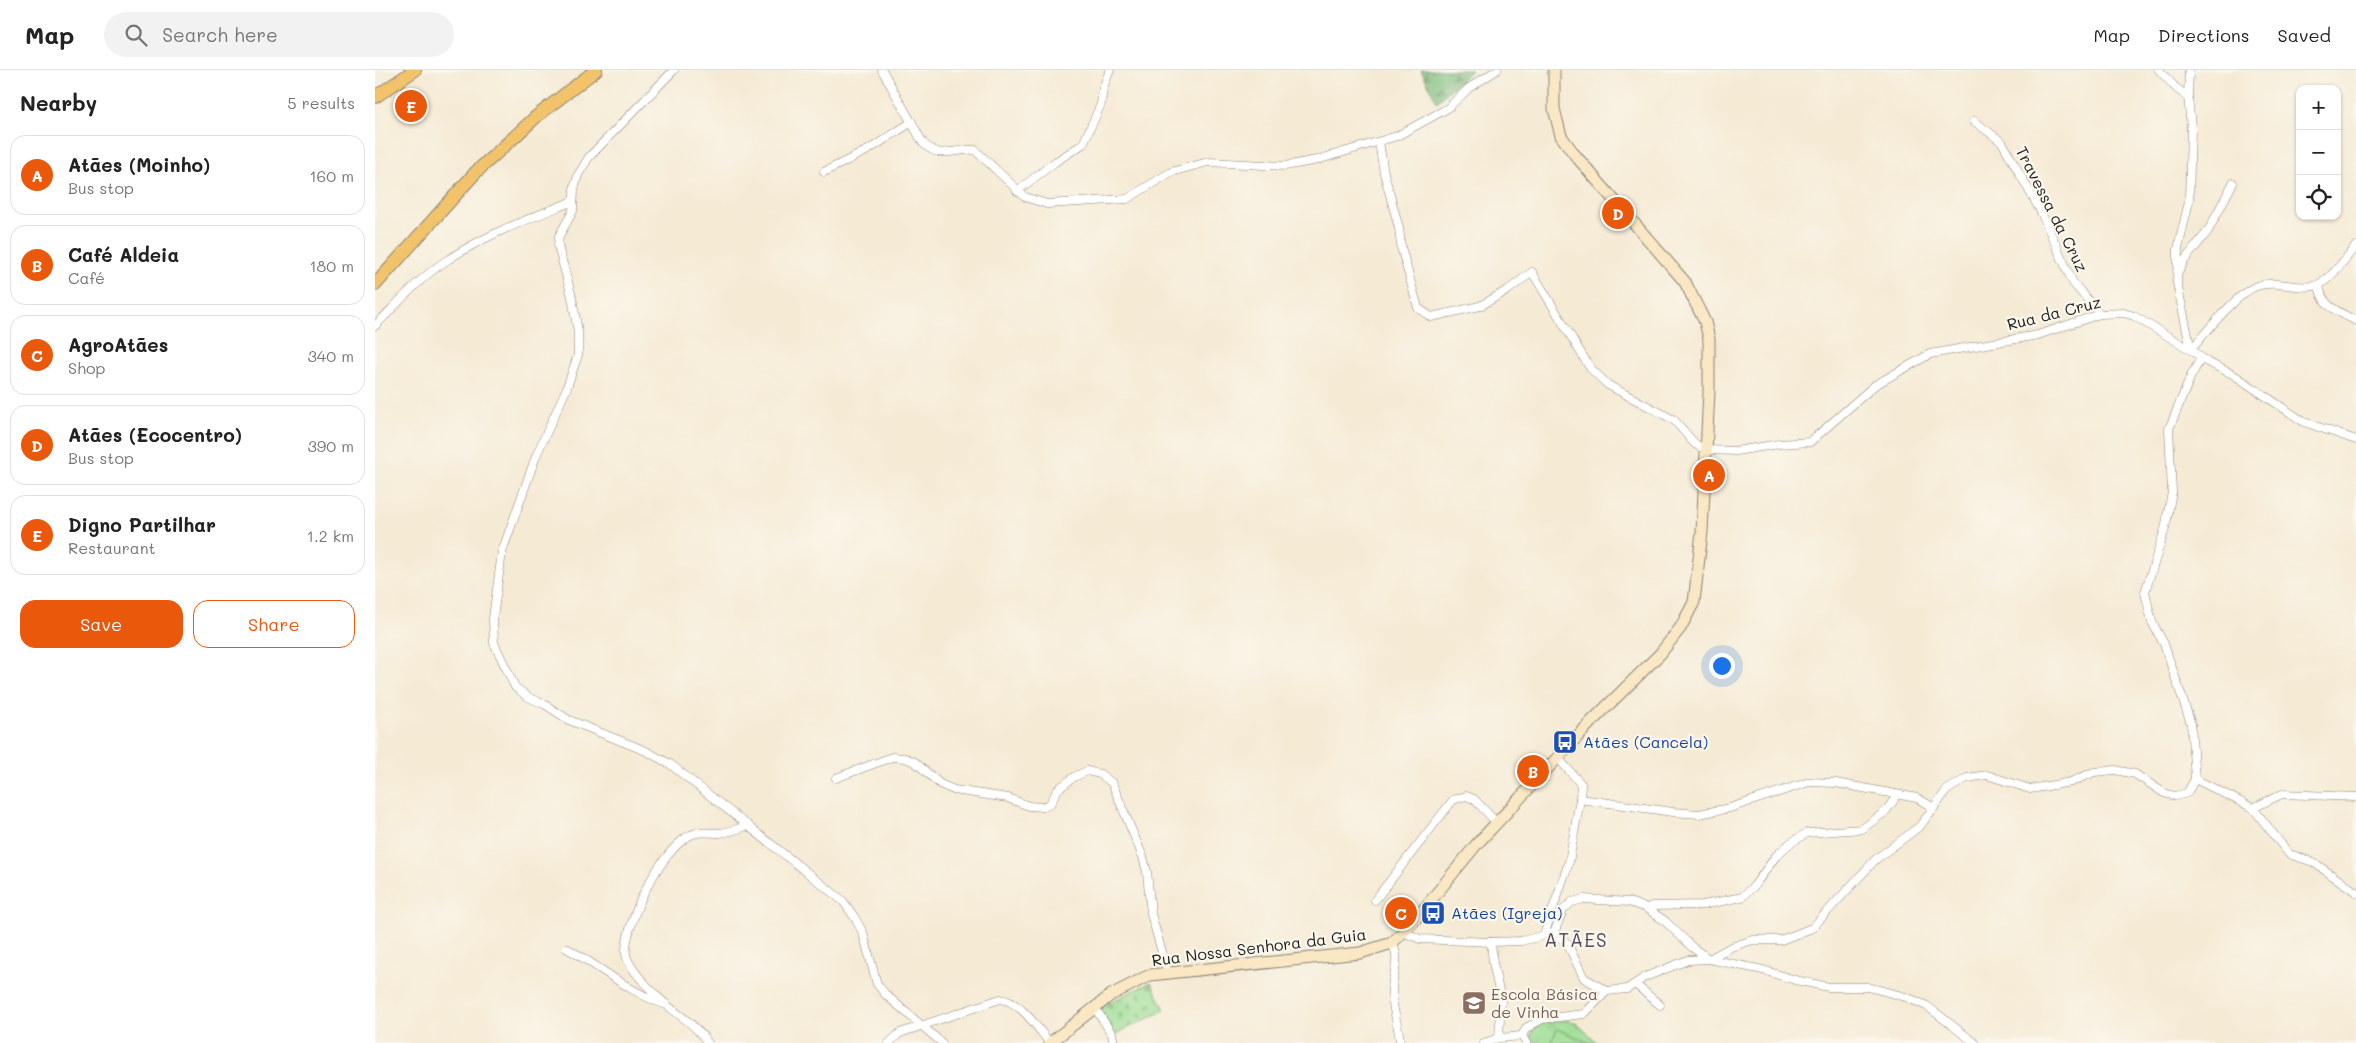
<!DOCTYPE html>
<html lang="en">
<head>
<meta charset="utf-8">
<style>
	body { margin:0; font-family:Mali,sans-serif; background:#f2f2f2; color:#222 }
	.controls { position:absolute; right:15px; top:15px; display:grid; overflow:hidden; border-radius:10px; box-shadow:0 1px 4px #0004 }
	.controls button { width:45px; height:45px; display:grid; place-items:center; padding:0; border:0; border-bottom:1px solid #e0e0e0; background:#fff; color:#222; font:25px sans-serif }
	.you { position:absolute; left:1346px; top:595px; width:18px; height:18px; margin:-12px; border:4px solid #fff; border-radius:50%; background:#1a73e8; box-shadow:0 0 0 8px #1a73e833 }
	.badge { display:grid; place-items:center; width:32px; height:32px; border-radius:50%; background:#ea580c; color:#fff; font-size:16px; font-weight:700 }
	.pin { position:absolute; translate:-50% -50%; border:2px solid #fff; box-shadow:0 1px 5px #0006 }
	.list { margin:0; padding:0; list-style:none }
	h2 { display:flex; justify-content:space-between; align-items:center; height:65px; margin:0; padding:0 20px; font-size:21px }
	h2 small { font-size:16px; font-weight:400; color:#767676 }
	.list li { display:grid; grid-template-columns:32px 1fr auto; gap:15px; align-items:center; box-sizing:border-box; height:80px; margin:0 10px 10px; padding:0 10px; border:1px solid #e0e0e0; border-radius:15px }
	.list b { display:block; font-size:19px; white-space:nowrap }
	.list p { margin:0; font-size:16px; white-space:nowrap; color:#767676 }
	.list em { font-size:16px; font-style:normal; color:#767676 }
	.actions { display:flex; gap:10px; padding:15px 20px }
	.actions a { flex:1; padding:11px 0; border:1px solid #ea580c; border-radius:15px; text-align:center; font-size:18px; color:#ea580c }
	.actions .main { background:#ea580c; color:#fff }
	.icon { flex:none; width:28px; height:28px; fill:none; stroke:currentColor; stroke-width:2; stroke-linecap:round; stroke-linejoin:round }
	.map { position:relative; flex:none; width:1981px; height:973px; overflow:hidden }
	header { display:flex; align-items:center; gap:30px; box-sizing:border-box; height:70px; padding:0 25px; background:#fff; border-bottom:1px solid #e0e0e0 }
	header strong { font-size:24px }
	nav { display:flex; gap:28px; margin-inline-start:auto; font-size:18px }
	.search { width:350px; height:45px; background:#f2f2f2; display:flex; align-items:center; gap:12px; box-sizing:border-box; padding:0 18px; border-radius:28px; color:#767676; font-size:19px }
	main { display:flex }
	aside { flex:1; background:#fff }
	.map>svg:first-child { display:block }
	.grass { fill:url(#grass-tufts); stroke:#5c7c58 }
	.forest { fill:url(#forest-firs); stroke:#4d6c4d }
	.cemetery { fill:url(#cemetery-stones); stroke:#5c7c58 }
	.pitch { fill:#9ddd94; stroke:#5c7c58 }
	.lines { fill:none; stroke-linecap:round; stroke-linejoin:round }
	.minor-casing { stroke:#888378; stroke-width:9 }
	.secondary-casing { stroke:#888378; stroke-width:13 }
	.primary-casing { stroke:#888378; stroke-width:14 }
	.trunk-casing { stroke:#888378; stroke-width:14 }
	.minor { stroke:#fff; stroke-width:8 }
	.secondary { stroke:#fae7c3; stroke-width:11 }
	.primary { stroke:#f2c36a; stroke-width:12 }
	.trunk { stroke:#f2c36a; stroke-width:12 }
	.labels { text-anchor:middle; stroke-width:4.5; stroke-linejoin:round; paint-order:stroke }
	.street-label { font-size:16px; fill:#1c1c1c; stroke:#fbf7ec }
	.transit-label { font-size:16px; fill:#164399; stroke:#fbf7ec; text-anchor:start }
	.education-label { font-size:16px; fill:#785e54; stroke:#fbf7ec; text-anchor:start }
	.quarter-label { font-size:19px; letter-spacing:1px; fill:#544b5c; stroke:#fbf7ec }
</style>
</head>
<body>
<header>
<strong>Map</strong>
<div class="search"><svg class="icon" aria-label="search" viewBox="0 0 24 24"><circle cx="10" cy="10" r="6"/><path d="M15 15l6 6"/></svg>Search here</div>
<nav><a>Map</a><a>Directions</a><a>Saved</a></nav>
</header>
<main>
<aside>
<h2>Nearby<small>5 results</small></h2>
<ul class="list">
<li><span class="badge">A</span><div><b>Atães (Moinho)</b><p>Bus stop</p></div><em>160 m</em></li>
<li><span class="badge">B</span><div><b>Café Aldeia</b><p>Café</p></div><em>180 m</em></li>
<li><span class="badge">C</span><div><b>AgroAtães</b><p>Shop</p></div><em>340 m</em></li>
<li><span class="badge">D</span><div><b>Atães (Ecocentro)</b><p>Bus stop</p></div><em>390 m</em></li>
<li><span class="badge">E</span><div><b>Digno Partilhar</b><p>Restaurant</p></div><em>1.2 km</em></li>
</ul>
<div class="actions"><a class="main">Save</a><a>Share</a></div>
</aside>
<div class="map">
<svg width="1981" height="973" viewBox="0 0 1981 973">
	<defs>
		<pattern id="grass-tufts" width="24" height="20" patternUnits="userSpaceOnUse" patternTransform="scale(1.25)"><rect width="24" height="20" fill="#9ddd94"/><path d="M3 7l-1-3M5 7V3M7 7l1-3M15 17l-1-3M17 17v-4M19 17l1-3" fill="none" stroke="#87bd7f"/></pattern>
		<pattern id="forest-firs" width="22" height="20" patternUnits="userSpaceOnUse" patternTransform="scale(1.25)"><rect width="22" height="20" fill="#7ebc7e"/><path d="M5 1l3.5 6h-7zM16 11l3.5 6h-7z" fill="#669866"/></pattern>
		<pattern id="cemetery-stones" width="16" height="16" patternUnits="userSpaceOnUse" patternTransform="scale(1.25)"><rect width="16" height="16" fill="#9ddd94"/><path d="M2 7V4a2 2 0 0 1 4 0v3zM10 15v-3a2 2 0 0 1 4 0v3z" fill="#87bd7f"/></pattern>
	</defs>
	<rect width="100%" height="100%" fill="#fbf7ec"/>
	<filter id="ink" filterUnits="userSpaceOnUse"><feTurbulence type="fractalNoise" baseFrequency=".02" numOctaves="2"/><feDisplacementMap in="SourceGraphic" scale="10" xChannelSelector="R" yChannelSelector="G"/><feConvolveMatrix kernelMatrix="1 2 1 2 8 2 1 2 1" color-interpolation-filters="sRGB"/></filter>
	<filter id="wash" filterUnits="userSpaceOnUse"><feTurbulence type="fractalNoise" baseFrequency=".0096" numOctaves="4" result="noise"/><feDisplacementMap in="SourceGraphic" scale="20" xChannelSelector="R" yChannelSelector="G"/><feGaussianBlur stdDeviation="1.12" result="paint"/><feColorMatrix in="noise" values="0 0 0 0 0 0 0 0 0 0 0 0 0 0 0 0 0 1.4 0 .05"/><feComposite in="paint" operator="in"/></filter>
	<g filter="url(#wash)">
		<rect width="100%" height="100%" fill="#f5ead4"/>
		<path class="grass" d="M1189 950 1200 952 1223 973H1159L1156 966 1159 959 1167 954Z"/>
		<path class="forest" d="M1046 0H1097L1062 32Z"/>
		<path class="cemetery" d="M776 912 790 940 739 965 726 941 728 936Z"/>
		<path class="pitch" d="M1182 959 1215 973H1176Z"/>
	</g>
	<g filter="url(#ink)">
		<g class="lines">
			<defs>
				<g id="minor">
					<path d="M299 0 214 87 203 105 199 119 198 141 184 166 183 176 197 227 203 262V285L191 320 161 386 127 482 118 548 119 573 140 617 153 627 169 634 194 650 271 681 295 694 468 831 480 848 488 863 502 914 511 925 567 973"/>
					<path d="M507 0 548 73C567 91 577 78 600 80L650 127 672 134 752 129 796 102 833 92 910 96 942 90 1022 66 1073 38 1094 18 1122 0"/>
					<path d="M1784 0 1801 18 1813 27 1816 58 1814 131 1803 179 1802 213 1816 280"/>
					<path d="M1813 27 1814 0"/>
					<path d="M1599 51 1627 72 1665 140 1698 213 1725 244"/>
					<path d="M1004 72 1009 103 1024 158 1026 177 1043 238 1056 247 1105 236 1133 220 1157 202 1215 298 1233 315 1299 350 1320 374 1331 380 1361 381 1404 374 1435 372 1500 315 1555 284 1663 265 1725 244 1749 243 1759 246 1816 280 1832 292 1859 305 1929 352 1981 370"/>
					<path d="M449 102 493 80 537 52"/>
					<path d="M642 121 680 92 708 74 726 34 728 18 735 0"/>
					<path d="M1803 203 1809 191 1833 161 1858 113"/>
					<path d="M1944 214C1946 237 1963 241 1981 251"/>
					<path d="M0 256C23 233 46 206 74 189 112 164 156 148 198 131"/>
					<path d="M1816 280C1829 264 1863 222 1882 216 1902 209 1924 221 1943 215 1956 210 1972 186 1981 176"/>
					<path d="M461 708 517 687 530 688 540 692 565 714 579 720 633 728 654 736 668 737 675 734 683 719 699 707 712 701 725 704 737 713 768 787 772 802 776 844 793 903"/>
					<path d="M1820 709 1878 738 1907 724 1981 727"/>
					<path d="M1205 729 1298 742 1324 744 1355 738 1434 712 1461 713 1542 728 1559 738"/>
					<path d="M1878 738 1914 784 1938 792 1981 822"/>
					<path d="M1000 830 1078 730 1091 726 1099 729 1121 752"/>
					<path d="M1271 838 1277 836 1328 835 1367 827 1379 816 1401 786 1414 774 1432 763 1487 759 1510 742 1519 730 1520 724"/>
					<path d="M1028 862 1045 869 1116 872 1146 871 1179 863 1188 840 1197 832 1209 829 1254 832 1271 838 1290 851 1318 878 1334 889 1388 900 1420 910 1454 917H1493L1531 927 1552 936 1600 973"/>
					<path d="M1179 863 1192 873 1209 908 1232 921"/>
					<path d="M1169 865 1194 792 1205 729 1206 714 1183 688"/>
					<path d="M1116 872 1118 893 1126 930 1124 968"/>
					<path d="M1017 873C1026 889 1018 903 1017 919 1016 937 1024 955 1025 973"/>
					<path d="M191 878C225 896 254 923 292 935"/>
					<path d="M1260 914 1285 935"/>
					<path d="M720 938 737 964 739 973"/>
					<path d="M333 973C322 957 309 948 294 937 282 927 253 899 251 884 249 868 265 829 273 815 281 800 301 770 318 764 325 761 336 763 344 763 355 762 364 759 373 755"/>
					<path d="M514 973 525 963 625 929C646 931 662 958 675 973"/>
					<path d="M1109 973 1124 968 1147 966"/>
					<path d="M1151 973 1147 966 1151 958 1167 949 1209 944 1232 921 1252 919 1270 907 1313 890 1334 889 1356 877 1378 870H1406L1437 858 1501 789 1545 756 1572 720 1592 708 1612 705 1655 719 1696 712 1719 702 1740 700 1760 704 1789 723 1800 726 1812 723 1820 709 1816 654 1789 574 1777 552 1770 522 1790 459 1797 422 1794 359 1816 306 1826 288"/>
				</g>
				<path id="secondary" d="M675 973 736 925 775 905 985 883 1017 873 1039 851 1101 775 1216 652 1285 584 1306 557 1319 532 1327 462 1334 322V269L1330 252 1310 212 1200 85 1186 66 1179 39V0"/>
				<path id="primary" d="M0 27 40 0"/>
				<path id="trunk" d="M0 215 101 102 162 46 221 0"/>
			</defs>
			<use href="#minor" class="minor-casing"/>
			<use href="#secondary" class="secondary-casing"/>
			<use href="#primary" class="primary-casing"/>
			<use href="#trunk" class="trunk-casing"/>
			<use href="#minor" class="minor"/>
			<use href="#secondary" class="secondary"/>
			<use href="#primary" class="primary"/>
			<use href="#trunk" class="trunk"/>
		</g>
	</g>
	<defs>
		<symbol id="bus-square" viewBox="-11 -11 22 22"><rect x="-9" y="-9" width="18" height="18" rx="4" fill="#1a4fb4" stroke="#fbf7ec"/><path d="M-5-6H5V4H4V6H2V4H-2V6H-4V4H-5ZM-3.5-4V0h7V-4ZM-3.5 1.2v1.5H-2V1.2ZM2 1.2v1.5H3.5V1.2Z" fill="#fff"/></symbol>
		<symbol id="school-square" viewBox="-11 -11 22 22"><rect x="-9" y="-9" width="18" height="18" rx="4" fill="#8d6e63" stroke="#fbf7ec"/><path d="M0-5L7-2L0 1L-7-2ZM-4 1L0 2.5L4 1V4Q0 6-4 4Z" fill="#fff"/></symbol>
	</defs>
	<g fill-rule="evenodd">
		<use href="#bus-square" x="1176" y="658" width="28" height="28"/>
		<use href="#bus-square" x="1044" y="829" width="28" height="28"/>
		<use href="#school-square" x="1085" y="919" width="28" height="28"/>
	</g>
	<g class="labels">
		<g class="street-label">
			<text transform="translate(1677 139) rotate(63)" y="6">Travessa da Cruz</text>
			<text transform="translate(1679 243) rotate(-14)" y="6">Rua da Cruz</text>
			<text transform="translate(884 877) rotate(-7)" y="6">Rua Nossa Senhora da Guia</text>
		</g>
		<g class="transit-label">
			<text x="1208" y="678">Atães (Cancela)</text>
			<text x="1076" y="849">Atães (Igreja)</text>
		</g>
		<g class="education-label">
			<text x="1116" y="930">Escola Básica<tspan x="1116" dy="18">de Vinha</tspan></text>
		</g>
		<g class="quarter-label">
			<text x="1201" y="877">ATÃES</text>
		</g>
	</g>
</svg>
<div class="controls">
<button>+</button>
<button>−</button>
<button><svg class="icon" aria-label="locate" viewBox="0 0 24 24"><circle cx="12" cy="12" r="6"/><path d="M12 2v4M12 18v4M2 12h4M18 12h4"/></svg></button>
</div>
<div class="you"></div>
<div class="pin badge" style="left:1334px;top:405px">A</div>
<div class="pin badge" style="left:1158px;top:701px">B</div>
<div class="pin badge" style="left:1026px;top:843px">C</div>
<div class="pin badge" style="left:1243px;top:143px">D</div>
<div class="pin badge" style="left:36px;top:36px">E</div>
</div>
</main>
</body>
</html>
